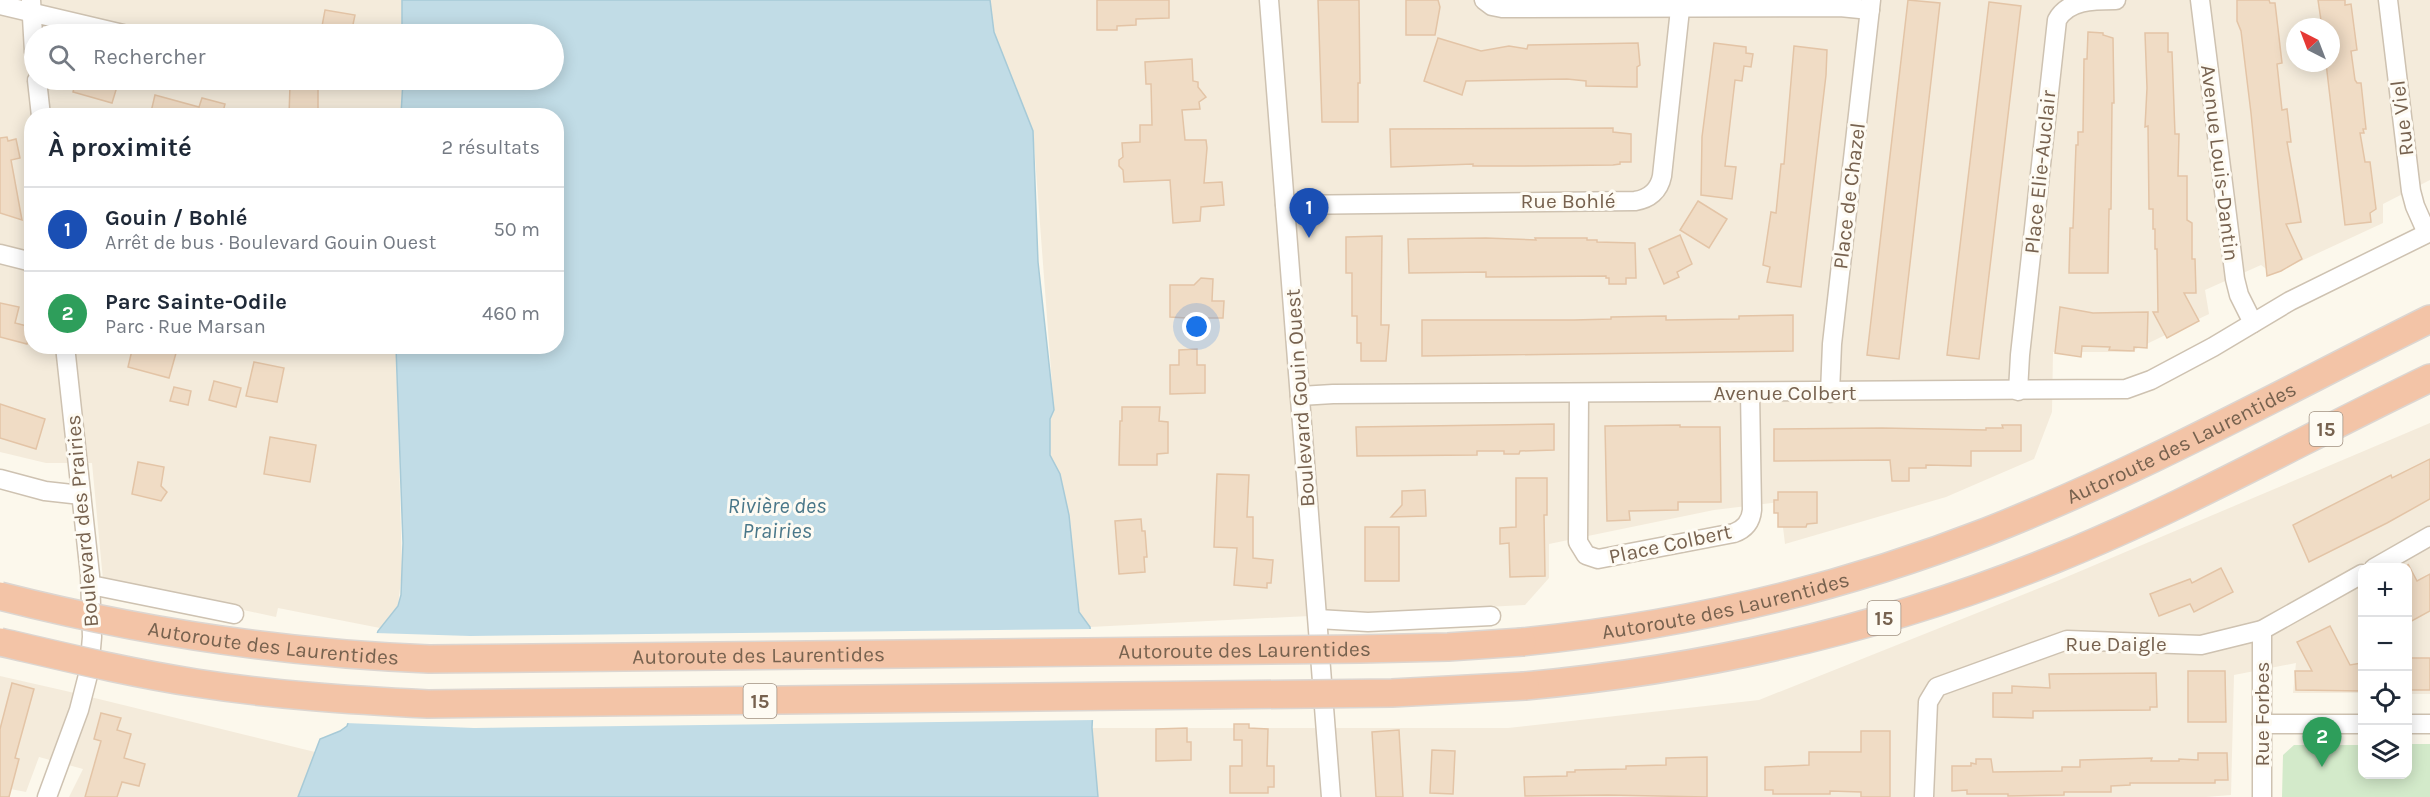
<!DOCTYPE html>
<html lang="fr">
<head>
<meta charset="utf-8">
<style>
	body { margin:0; font-family:Karla,sans-serif; background:#f6f6f7; color:#1f2937 }
	.controls { position:absolute; right:18px; bottom:18px; display:grid; overflow:hidden; border-radius:12px; box-shadow:0 3px 15px #0003 }
	.controls button { width:54px; height:54px; display:grid; place-items:center; padding:0; border:0; border-bottom:2px solid #e0e1e3; background:#fff; color:#1f2937; font:30px sans-serif }
	.compass { position:absolute; left:2286px; top:18px; width:54px; height:54px; border-radius:50%; background:#fff; box-shadow:0 3px 15px #0003; rotate:318deg }
	.you { position:absolute; left:1197px; top:327px; width:21px; height:21px; margin:-15px; border:4px solid #fff; border-radius:50%; background:#1a73e8; box-shadow:0 0 0 9px #1a73e833 }
	.badge { display:grid; place-items:center; width:39px; height:39px; border-radius:50%; background:#db2777; color:#fff; font-size:20px; font-weight:700 }
	.pin { position:absolute; translate:-50% -50px; filter:drop-shadow(0 2px 3px #0008) }
	.pin::after { content:''; position:absolute; top:32px; width:21px; height:18px; background:inherit; clip-path:polygon(0 0,100% 0,50% 100%) }
	.list { margin:0; padding:0; list-style:none }
	h2 { display:flex; justify-content:space-between; align-items:center; height:78px; margin:0; padding:0 24px; font-size:26px }
	h2 small { font-size:20px; font-weight:400; color:#747a83 }
	.list li { display:grid; grid-template-columns:39px 1fr auto; gap:18px; align-items:center; box-sizing:border-box; height:84px; padding:0 24px; border-top:2px solid #e0e1e3 }
	.list b { display:block; font-size:22px; white-space:nowrap }
	.list p { margin:0; font-size:20px; white-space:nowrap; color:#747a83 }
	.list em { font-size:20px; font-style:normal; color:#747a83 }
	.icon { flex:none; width:33px; height:33px; fill:none; stroke:currentColor; stroke-width:2; stroke-linecap:round; stroke-linejoin:round }
	.map { position:relative; flex:none; width:2430px; height:797px; overflow:hidden }
	.search { position:absolute; background:#fff; box-shadow:0 3px 15px #0003; left:24px; top:24px; width:540px; height:66px; display:flex; align-items:center; gap:15px; box-sizing:border-box; padding:0 21px; border-radius:33px; color:#747a83; font-size:22px }
	.panel { position:absolute; background:#fff; box-shadow:0 3px 15px #0003; left:24px; top:108px; width:540px; height:246px; border-radius:24px }
	.map>svg:first-child { display:block }
	.residential { fill:#f4ebdb; fill-rule:evenodd }
	.green { fill:#d3eaca }
	.water { fill:#c1dce6; stroke:#a7cad7; stroke-width:1.5 }
	.pier { fill:#fcf8ec }
	.building { fill:#f0dcc5; stroke:#e3c4a6; stroke-width:1.5 }
	.lines { fill:none; stroke-linecap:round; stroke-linejoin:round }
	.minor-casing { stroke:#cec2b1; stroke-width:21 }
	.highway-casing { stroke:#dcd6d1; stroke-width:30 }
	.minor { stroke:#fff; stroke-width:18 }
	.highway { stroke:#f3c4a7; stroke-width:27 }
	.highway-bridge-casing { stroke:#dcd6d1; stroke-width:30; stroke-linecap:butt }
	.highway-bridge { stroke:#f3c4a7; stroke-width:27 }
	.labels { text-anchor:middle; stroke-width:6; stroke-linejoin:round; paint-order:stroke }
	.shield { fill:#fefbf3; stroke:#a09080; stroke-width:1.5 }
	.shield-label { font-size:20px; font-weight:bold; fill:#77624f }
	.street-label { font-size:21px; fill:#77624f; stroke:#fefbf3 }
	.water-label { font-size:22px; font-style:italic; fill:#497789; stroke:#fefbf3 }
</style>
</head>
<body>
<div class="map">
<svg width="2430" height="797" viewBox="0 0 2430 797">
	<rect width="100%" height="100%" fill="#fcf8ec"/>
	<g class="residential">
		<path d="M0 0H403L404 34H34V80H406L403 115 32 116V346L396 347 402 571 398 606 380 628 278 608 276 617 103 580 92 463H46L0 452Z"/>
		<path d="M990 0H2430V180L2383 204V223L2273 274 2261 265 2205 290 2209 314 2130 352H2053L2052 412 2034 459 1946 497 1785 544 1780 502 1714 510 1549 544V578L1525 605 1090 627 1079 612 1069 515 1060 474 1050 455V419L1054 410 1033 131 994 32ZM2295 27H2331V63H2295Z"/>
		<path d="M2430 423V694H2408V568H2362V693H2293L2296 663 2234 675 2231 795 2206 797H1090L1092 728H1508L1759 700 2057 581Z"/>
		<path d="M0 676 66 691 315 752 298 797H69L83 769 39 757 26 792 0 787Z"/>
	</g>
	<path class="green" d="M2408 744H2430V797H2282L2283 755 2294 745H2362V774H2408Z"/>
	<path class="water" d="M402 0H990L994 32 1033 131 1038 262 1054 410 1050 419V455L1060 474 1069 515 1079 612 1090 627 1094 686 1092 728 1098 797H298L320 739 340 731 347 726 378 631 398 606 401 595 403 543 396 347 556 346V116L401 115 403 80H554V34H402Z"/>
	<path class="pier" d="M1093 629 1097 686 1096 720 474 728 345 723 375 633 470 636Z"/>
	<g class="building">
		<path d="M1097 0H1169V18L1136 19V25L1117 26V30H1097Z"/>
		<path d="M1318 0H1359L1360 83H1358V122H1322Z"/>
		<path d="M1406 0H1438L1440 7 1435 35H1406Z"/>
		<path d="M1908 0 1940 3 1899 359 1867 355Z"/>
		<path d="M2237 0H2269L2270 3H2275L2282 63 2277 64 2282 110 2287 109 2291 142H2287L2301 222 2286 224 2302 259 2281 271 2267 276 2251 113 2241 31 2237 21Z"/>
		<path d="M2318 0H2345V5L2351 4 2357 50 2351 51 2355 80 2357 83H2361L2366 129H2363L2364 133H2360L2365 162H2370L2376 209 2370 213 2371 222 2345 225 2326 63H2331V27H2322Z"/>
		<path d="M1989 2 2021 6 1979 359 1947 355Z"/>
		<path d="M325 10 355 15 351 34H329L331 27 322 26Z"/>
		<path d="M2088 32 2103 33V35L2113 38 2114 103H2112L2111 209H2109L2108 273H2069L2070 228H2073L2076 145H2078V132H2083L2084 59H2087Z"/>
		<path d="M2145 33H2168V52H2172L2175 134H2179L2178 176H2187V220L2192 223V259H2195L2196 293H2184L2199 321 2167 338 2153 312H2158L2157 249H2155V229H2153V209H2149L2148 126 2145 127 2147 88Z"/>
		<path d="M1438 38 1481 51 1509 46 1527 49 1528 45 1638 43 1640 65 1637 67V87L1586 86V81L1567 79 1466 81 1462 95 1424 81Z"/>
		<path d="M1714 43 1746 47V53L1753 54 1751 67 1744 66 1742 81 1735 80 1725 166 1736 167 1732 199 1701 195 1702 137Z"/>
		<path d="M1794 46 1827 50 1826 75 1801 287 1767 282 1770 267 1763 265 1771 212 1776 213 1781 164H1784Z"/>
		<path d="M1192 59 1193 81 1198 82V87L1206 97 1199 102 1200 109 1182 110 1185 140H1206L1207 148 1204 183 1222 182 1224 205 1201 207 1200 221 1173 223 1170 180 1124 182 1123 170 1119 166V160L1123 157 1122 143 1140 142V125H1152L1151 84H1146L1145 62Z"/>
		<path d="M76 80H119L112 103 73 92Z"/>
		<path d="M290 85 318 86V116H289Z"/>
		<path d="M155 95 199 107 202 98 225 104 222 116H150Z"/>
		<path d="M1613 128V132L1631 134V162H1620V164L1613 165 1515 166H1473V164L1391 167 1390 129Z"/>
		<path d="M7 137 8 141 16 139 20 158 11 160 22 220 0 213V138Z"/>
		<path d="M1698 201 1727 219 1709 248 1680 230Z"/>
		<path d="M1680 235 1692 264 1677 272 1679 277 1664 284 1649 249Z"/>
		<path d="M1382 236 1381 325H1389L1386 361H1361V343H1357V316H1352V273H1346V237Z"/>
		<path d="M1486 238 1536 240 1535 238H1587V240H1597V242L1635 243 1636 278H1626V284H1609V278H1606V276L1486 277V272L1409 273 1408 239Z"/>
		<path d="M1201 278 1213 279 1212 301H1224L1223 318H1205L1195 328 1186 318 1170 317V285H1194Z"/>
		<path d="M0 303 19 307 15 323 31 327 27 344 0 337Z"/>
		<path d="M2060 307 2093 313 2148 312 2147 348 2134 347V351L2109 350 2110 347 2082 346 2081 357 2055 353Z"/>
		<path d="M1793 315V351L1422 356V320H1574L1611 319V317L1666 316V320L1739 319V316Z"/>
		<path d="M133 346H178L169 378 128 367Z"/>
		<path d="M1197 349V365H1205V393L1170 394V365H1179V350Z"/>
		<path d="M254 362 284 368 277 402 246 396Z"/>
		<path d="M214 381 241 388 236 407 209 400Z"/>
		<path d="M174 387 191 391 188 405 170 401Z"/>
		<path d="M0 404 45 419 36 449 0 438Z"/>
		<path d="M1122 407H1160L1159 421 1168 422V453L1157 454V465H1119L1120 421H1122Z"/>
		<path d="M1554 424V450L1520 451 1519 454H1504V451H1477V455L1357 456 1356 427Z"/>
		<path d="M1680 425V427H1720L1721 502H1678V510L1629 511 1630 520 1607 521 1605 426Z"/>
		<path d="M2002 425H2021V451H1971V466L1926 465V468H1909V481H1892L1890 460 1774 461V429L1882 428 1986 430V428H2003Z"/>
		<path d="M270 437 316 445 310 482 264 474Z"/>
		<path d="M2430 459V499L2387 523 2309 562 2293 525 2391 475 2392 478Z"/>
		<path d="M138 462 164 467 161 486 167 492 161 501 132 494Z"/>
		<path d="M1217 474 1249 475 1247 517H1253V558L1273 560 1271 583H1267V588L1234 585 1237 548 1214 547Z"/>
		<path d="M1516 478H1547V515H1544L1545 576 1510 577 1509 543 1500 544V528L1516 527Z"/>
		<path d="M1425 490 1426 516 1391 517 1402 505V491Z"/>
		<path d="M1778 492H1817V523L1807 524 1806 527H1778V513H1774V500H1778Z"/>
		<path d="M1141 519 1142 531H1145L1147 557H1144L1145 572 1119 574 1115 521Z"/>
		<rect x="1365" y="527" width="34" height="54"/>
		<path d="M2408 564 2417 581 2430 574V611L2408 623Z"/>
		<path d="M2221 568 2233 592 2194 612 2190 604 2159 616 2150 594 2190 579 2192 583Z"/>
		<path d="M2330 626 2350 665 2361 663 2362 666V691L2296 690 2295 671H2312L2297 642Z"/>
		<rect x="2408" y="658" width="22" height="32"/>
		<path d="M2188 671H2225L2226 722H2188Z"/>
		<path d="M2156 673 2157 707H2150V710L2033 711V718L1993 717V693H2012V686L2050 688 2049 674Z"/>
		<path d="M12 683 34 689 15 758 19 759 9 797H0V729Z"/>
		<path d="M101 713 121 718 117 730 131 734 124 758 145 764 139 786 122 782 117 797H85L101 741 94 739Z"/>
		<path d="M1234 724H1249V728L1268 729 1267 766H1274V787H1268V793H1230V766H1242V740H1234Z"/>
		<path d="M1187 728V742H1191V760L1156 761V729Z"/>
		<path d="M1399 730 1403 797H1376L1372 732Z"/>
		<path d="M1861 731H1890V797H1861V792L1830 791V794H1773V790H1765V767L1809 765V752H1861Z"/>
		<path d="M1432 750 1455 751 1453 794 1430 793Z"/>
		<path d="M2198 753H2227L2228 780H2215V783H2130V785L2111 786V792H2064V795L2008 796V794H1967V790L1952 791V766H1971V763L1976 764V759H1991L1993 772 2062 771V767H2080V760L2152 758 2151 761H2179V759L2198 760Z"/>
		<path d="M1707 757V797L1608 795 1525 796 1524 777 1567 776V772H1575V770L1626 769V766L1666 765V758Z"/>
	</g>
	<g class="lines">
		<defs>
			<g id="minor">
				<path d="M31 0 34 52"/>
				<path d="M1269 0 1331 797"/>
				<path d="M1484 0 1492 6 1502 8 1840 7 1870 10"/>
				<path d="M2200 0 2235 279 2239 295 2253 323"/>
				<path d="M2388 0 2411 191 2415 206 2427 233"/>
				<path d="M0 5 123 34"/>
				<path d="M37 80 41 116"/>
				<path d="M1285 205 1635 201C1649 199 1659 191 1662 176L1681 0"/>
				<path d="M0 254 32 262"/>
				<path d="M2018 391 2020 355 2057 20C2068 0 2093 0 2116 0"/>
				<path d="M1830 393 1832 344 1871 0"/>
				<path d="M1579 394 1578 542 1586 555 1598 559 1734 533C1745 529 1751 521 1752 510L1750 392"/>
				<path d="M1300 396 1333 394 2126 389 2151 380 2213 347 2290 301 2430 232"/>
				<path d="M0 479 45 491 81 495"/>
				<path d="M2374 568 2430 536"/>
				<path d="M91 585 234 614"/>
				<path d="M1318 619 1368 622 1491 616"/>
				<path d="M2262 630V797"/>
				<path d="M2262 724H2362"/>
				<path d="M2408 724H2430"/>
				<path d="M47 797 79 710 89 671 92 637 90 575 65 346"/>
				<path d="M1924 797 1928 702 1937 687 2067 640 2201 645 2262 630 2362 574"/>
			</g>
			<g id="highway">
				<path id="s1" d="M1522 642C1681 626 1837 590 1986 532 2139 472 2283 392 2430 319"/>
				<path d="M1525 686C1706 669 1886 628 2055 559 2184 507 2305 438 2430 378"/>
			</g>
		</defs>
		<use href="#minor" class="minor-casing"/>
		<use href="#highway" class="highway-casing"/>
		<use href="#minor" class="minor"/>
		<use href="#highway" class="highway"/>
		<defs>
			<g id="highway-bridge">
				<path id="s2" d="M0 596C141 632 283 653 429 659L1360 649 1448 647 1522 642"/>
				<path d="M0 642C65 657 130 673 196 683 273 695 350 700 428 704L1392 693 1525 686"/>
			</g>
		</defs>
		<use href="#highway-bridge" class="highway-bridge-casing"/>
		<use href="#highway-bridge" class="highway-bridge"/>
	</g>
	<g class="labels">
		<g class="shield">
			<rect x="2309.5" y="412" width="33" height="34" rx="4.5"/>
			<rect x="1867.5" y="601" width="33" height="34" rx="4.5"/>
			<rect x="743.5" y="684" width="33" height="34" rx="4.5"/>
		</g>
		<g class="shield-label">
			<text x="2326" y="436">15</text>
			<text x="1884" y="625">15</text>
			<text x="760" y="708">15</text>
		</g>
		<g class="street-label">
			<text transform="translate(2402 118) rotate(-97)" y="7">Rue Viel</text>
			<text transform="translate(2220 163) rotate(83)" y="7">Avenue Louis-Dantin</text>
			<text transform="translate(2040 172) rotate(-84)" y="7">Place Elie-Auclair</text>
			<text transform="translate(1849 196) rotate(-83)" y="7">Place de Chazel</text>
			<text x="1568" y="208">Rue Bohlé</text>
			<text x="1785" y="400">Avenue Colbert</text>
			<text transform="translate(1300 398) rotate(-94)" y="7">Boulevard Gouin Ouest</text>
			<text dy="7" stroke="none"><textPath href="#s1" startOffset="693">Autoroute des Laurentides</textPath></text>
			<text transform="translate(82 521) rotate(-95)" y="7">Boulevard des Prairies</text>
			<text transform="translate(1670 544) rotate(-12)" y="7">Place Colbert</text>
			<text dy="7" stroke="none"><textPath href="#s1" startOffset="207">Autoroute des Laurentides</textPath></text>
			<text dy="7" stroke="none"><textPath href="#s2" startOffset="278">Autoroute des Laurentides</textPath></text>
			<text x="2116" y="651">Rue Daigle</text>
			<text dy="7" stroke="none"><textPath href="#s2" startOffset="1250">Autoroute des Laurentides</textPath></text>
			<text dy="7" stroke="none"><textPath href="#s2" startOffset="764">Autoroute des Laurentides</textPath></text>
			<text transform="translate(2262 714) rotate(-90)" y="7">Rue Forbes</text>
		</g>
		<g class="water-label">
			<text x="777" y="513">Rivière des<tspan x="777" dy="25">Prairies</tspan></text>
		</g>
	</g>
</svg>
<div class="controls">
<button>+</button>
<button>−</button>
<button><svg class="icon" aria-label="locate" viewBox="0 0 24 24"><circle cx="12" cy="12" r="6"/><path d="M12 2v4M12 18v4M2 12h4M18 12h4"/></svg></button>
<button><svg class="icon" aria-label="layers" viewBox="0 0 24 24"><path d="M12 4l9 5-9 5-9-5zM3 14l9 5 9-5"/></svg></button>
</div>
<svg class="compass" viewBox="-18 -18 36 36"><path d="M0-13l5 13h-10z" fill="#e53935"/><path d="M0 13l5-13h-10z" fill="#747a83"/></svg>
<div class="you"></div>
<div class="pin badge" style="left:1309px;top:238px;background:#1a4fb4">1</div>
<div class="pin badge" style="left:2322px;top:767px;background:#2e9e5b">2</div>
<div class="search"><svg class="icon" aria-label="search" viewBox="0 0 24 24"><circle cx="10" cy="10" r="6"/><path d="M15 15l6 6"/></svg>Rechercher</div>
<section class="panel">
<h2>À proximité<small>2 résultats</small></h2>
<ul class="list">
<li><span class="badge" style="background:#1a4fb4">1</span><div><b>Gouin / Bohlé</b><p>Arrêt de bus · Boulevard Gouin Ouest</p></div><em>50 m</em></li>
<li><span class="badge" style="background:#2e9e5b">2</span><div><b>Parc Sainte-Odile</b><p>Parc · Rue Marsan</p></div><em>460 m</em></li>
</ul>
</section>
</div>
</body>
</html>
